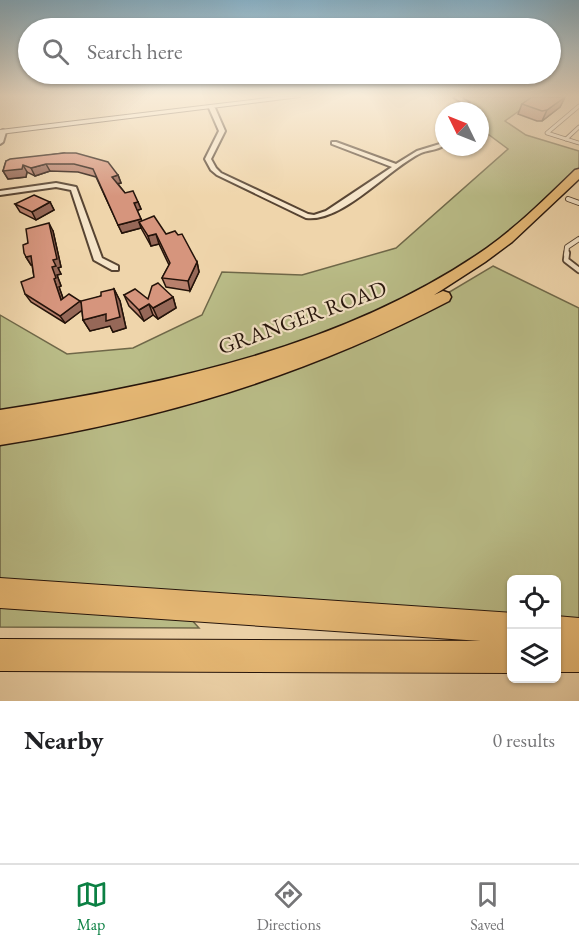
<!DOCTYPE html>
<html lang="en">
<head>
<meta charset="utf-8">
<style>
	body { margin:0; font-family:"EB Garamond",serif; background:#f6f6f6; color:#202124 }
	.controls { position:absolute; right:18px; bottom:18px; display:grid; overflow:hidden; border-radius:9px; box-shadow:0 2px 4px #0004 }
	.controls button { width:54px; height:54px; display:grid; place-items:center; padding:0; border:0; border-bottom:2px solid #e0e0e0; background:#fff; color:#202124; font:30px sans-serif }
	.compass { position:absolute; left:435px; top:102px; width:54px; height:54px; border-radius:50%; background:#fff; box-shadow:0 2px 4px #0004; rotate:313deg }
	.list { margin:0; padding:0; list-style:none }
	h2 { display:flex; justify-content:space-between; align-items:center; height:78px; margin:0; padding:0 24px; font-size:26px }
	h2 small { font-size:20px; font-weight:400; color:#757577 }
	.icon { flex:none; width:33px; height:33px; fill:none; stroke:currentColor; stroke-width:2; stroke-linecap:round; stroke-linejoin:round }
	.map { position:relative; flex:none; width:579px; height:701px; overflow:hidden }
	.search { position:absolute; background:#fff; box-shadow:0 2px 4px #0004; left:18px; right:18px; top:18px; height:66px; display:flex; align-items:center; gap:15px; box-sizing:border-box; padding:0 21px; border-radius:33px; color:#757577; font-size:22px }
	.sheet { height:162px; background:#fff }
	nav { display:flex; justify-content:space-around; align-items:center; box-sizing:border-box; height:84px; border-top:2px solid #e0e0e0; background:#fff; font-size:16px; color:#757577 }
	nav a { display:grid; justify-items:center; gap:3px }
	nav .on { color:#0b8043 }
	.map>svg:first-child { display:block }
	.green { fill:#babd88; stroke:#6f6849; stroke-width:1.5 }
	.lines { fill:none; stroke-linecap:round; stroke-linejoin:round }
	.service-far2-casing { stroke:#574432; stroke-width:4.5 }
	.service-far1-casing { stroke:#574432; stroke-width:6 }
	.service-casing { stroke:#574432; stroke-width:8 }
	.minor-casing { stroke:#574432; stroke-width:4 }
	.tertiary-casing { stroke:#574432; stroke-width:2 }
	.primary-casing { stroke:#24130a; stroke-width:3 }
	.motorway-casing { stroke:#24130a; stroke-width:2 }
	.service-far2 { stroke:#f5e4c8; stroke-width:3 }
	.service-far1 { stroke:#f5e4c8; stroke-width:4 }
	.service { stroke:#f5e4c8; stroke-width:4.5 }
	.minor { fill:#f5e4c8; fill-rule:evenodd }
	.tertiary { fill:#f5e4c8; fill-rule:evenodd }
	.primary { fill:#e8ba76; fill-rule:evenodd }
	.motorway { fill:#e8ba76; fill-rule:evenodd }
	.wall { fill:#b8806c; stroke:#24130a; stroke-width:1.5 }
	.shaded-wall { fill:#966858; stroke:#24130a; stroke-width:1.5 }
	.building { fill:#d6957d; stroke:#24130a; stroke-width:1.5 }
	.labels { text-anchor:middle; stroke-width:4.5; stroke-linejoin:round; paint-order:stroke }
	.street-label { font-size:22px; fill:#24130a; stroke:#f5e4c8 }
</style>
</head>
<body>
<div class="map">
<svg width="579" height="701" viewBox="0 0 579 701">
	<rect width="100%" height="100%" fill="#efd5ab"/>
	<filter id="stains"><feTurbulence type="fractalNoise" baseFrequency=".00333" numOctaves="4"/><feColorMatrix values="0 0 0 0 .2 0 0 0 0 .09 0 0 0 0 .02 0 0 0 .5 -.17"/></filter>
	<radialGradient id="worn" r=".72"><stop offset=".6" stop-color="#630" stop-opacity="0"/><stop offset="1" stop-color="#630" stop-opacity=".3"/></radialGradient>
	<g class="green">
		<path d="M456 97H538L505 121 526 135 579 151V172L530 220 426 292 277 355 0 419V315L67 354 133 348 202 315 222 272 302 275 396 248 508 149 480 128V111H455L466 103Z"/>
		<path d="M493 266 579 308V633L557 631 556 580H512L511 628 0 593V435L421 309Z"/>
		<path d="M0 608 189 617 199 628 0 627Z"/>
	</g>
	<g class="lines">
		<defs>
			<g id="service-far2">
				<path d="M579 106 547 133 579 143"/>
				<path d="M566 139 579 127"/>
			</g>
			<g id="service-far1">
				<path d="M568 199 579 203"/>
				<path d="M566 255 567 247 579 239"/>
			</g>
			<path id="service" d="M567 253 566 260 579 270"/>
			<g id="minor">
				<path d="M454 97H460L469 103 464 104Z"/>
				<path d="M212 106 215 108 225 131 211 159 216 168 221 173 308 214 314 215 326 211 392 167 332 144V142H336L396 164 417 151 440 144 443 146C437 150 428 150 421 153 389 168 342 223 306 218L217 175 211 170 205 159 219 131 209 108Z"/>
				<path d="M3 130 6 132 3 142 0 144V132Z"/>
				<path d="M56 183 76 187 102 258 118 266V270H112L94 260 71 190 56 187 0 195V191Z"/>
			</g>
			<path id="tertiary" d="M276 97H300L0 134V130Z"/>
			<path id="primary" d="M579 169V179L512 242 485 262 434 295 443 291 449 293 451 297 449 301C303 377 162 419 0 445V410C168 384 345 347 487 248 519 225 547 197 575 170Z"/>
			<g id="motorway">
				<path d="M0 578 512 613V673L0 671V639L481 641 0 608Z"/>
				<path d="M556 616 579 618V672H556Z"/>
			</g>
		</defs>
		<use href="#service-far2" class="service-far2-casing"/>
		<use href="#service-far1" class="service-far1-casing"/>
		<use href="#service" class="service-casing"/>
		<use href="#minor" class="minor-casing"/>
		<use href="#tertiary" class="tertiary-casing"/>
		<use href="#primary" class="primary-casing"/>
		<use href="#motorway" class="motorway-casing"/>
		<use href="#service-far2" class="service-far2"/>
		<use href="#service-far1" class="service-far1"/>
		<use href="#service" class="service"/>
		<use href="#minor" class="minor"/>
		<use href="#tertiary" class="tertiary"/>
		<use href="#primary" class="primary"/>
		<use href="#motorway" class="motorway"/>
	</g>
	<g class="wall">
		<path d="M565 97 560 107 542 121H537L518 114 522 104Z"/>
		<path d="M64 153 118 175 121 183 118 184 125 193 138 202 141 209 137 210 142 221 166 234 197 262 199 272 190 291 166 287 162 278 169 265 159 244 151 246 141 228 122 233 96 177 78 172 50 171 35 176 27 172 26 177 8 179 3 171 6 161Z"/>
		<path d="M50 202 54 210 36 220 20 212 15 204Z"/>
		<path d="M53 231 61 267 58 268 61 274 57 275 61 286 59 287 63 298 82 303 101 296 114 289 120 301 126 328 113 332 110 326 90 331 83 320 82 310 65 323 31 302 25 294 34 277 32 265H31L26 257 28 243Z"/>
		<path d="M124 295 148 299 173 297 176 308 158 319 153 315 144 321 129 306Z"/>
	</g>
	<g class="shaded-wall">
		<path d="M565 97 560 107 542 121 547 110Z"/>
		<path d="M46 164 50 171 35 176 31 168Z"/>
		<path d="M23 165 27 172 26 177 8 179 3 171Z"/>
		<path d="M118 175 121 183 115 184 112 177Z"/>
		<path d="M50 202 54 210 36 220 32 212Z"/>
		<path d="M138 202 141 209 136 211 134 203Z"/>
		<path d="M141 219 144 227 139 222 141 228 122 233 118 225Z"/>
		<path d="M49 223 53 231 61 267 58 268 61 274 57 275 61 286 59 287 66 307 61 300 54 279 52 267 53 260Z"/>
		<path d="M156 234 159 244 151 246 148 236Z"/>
		<path d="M31 256 36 264 31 265 26 257Z"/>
		<path d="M197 262 199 272 190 291 188 281Z"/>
		<path d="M114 289 120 301 126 328 113 332 110 326 90 331 83 320 106 314Z"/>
		<path d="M173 297 176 308 158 319 153 308Z"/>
		<path d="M80 301 85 308 65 323 60 316Z"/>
		<path d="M149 304 153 315 144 321 139 310Z"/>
	</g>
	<g class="building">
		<path d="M532 97H565L547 110 542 111 522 104Z"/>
		<path d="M64 153H76L108 162 118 175 112 177 125 193 133 191 138 202 134 203 141 219 118 225 93 169 74 164H46L31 168 23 165 22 169 3 171 6 161 10 159Z"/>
		<path d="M34 195 50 202 32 212 15 204Z"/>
		<path d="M154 216 166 234 175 231 178 235 182 234 197 262 188 281 162 278 170 263 156 234 148 236 139 222Z"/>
		<path d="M49 223 57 259 53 260 56 266 52 267 56 278 54 279 61 300 69 294 80 301 60 316 25 294 21 282 34 277 31 256 26 257 24 253 23 245 28 243 26 229Z"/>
		<path d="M158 283 173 297 153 308 149 304 139 310 124 295 135 289 148 299 152 286Z"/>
		<path d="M114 289 120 317 106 321V314L83 320 81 301 101 296V292Z"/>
	</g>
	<linearGradient id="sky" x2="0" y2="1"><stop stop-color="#89b6cf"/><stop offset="0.49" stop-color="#f8ecd9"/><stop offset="1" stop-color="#f8ecd9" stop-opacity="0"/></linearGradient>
	<rect width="579" height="196" fill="url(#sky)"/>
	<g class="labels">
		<g class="street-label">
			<text transform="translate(302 317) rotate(-20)" y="8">GRANGER ROAD</text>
		</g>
	</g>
	<rect width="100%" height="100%" filter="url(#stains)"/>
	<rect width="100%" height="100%" fill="url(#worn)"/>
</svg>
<div class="controls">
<button><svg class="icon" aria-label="locate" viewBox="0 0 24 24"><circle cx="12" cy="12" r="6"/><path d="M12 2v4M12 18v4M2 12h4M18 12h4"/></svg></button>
<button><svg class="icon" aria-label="layers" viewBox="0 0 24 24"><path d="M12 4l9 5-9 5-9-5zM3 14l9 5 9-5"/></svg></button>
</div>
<svg class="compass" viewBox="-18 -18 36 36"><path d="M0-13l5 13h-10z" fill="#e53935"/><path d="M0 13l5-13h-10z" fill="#757577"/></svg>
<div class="search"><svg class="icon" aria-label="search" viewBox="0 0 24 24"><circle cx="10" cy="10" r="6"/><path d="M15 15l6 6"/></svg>Search here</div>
</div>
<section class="sheet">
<h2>Nearby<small>0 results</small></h2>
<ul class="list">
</ul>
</section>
<nav>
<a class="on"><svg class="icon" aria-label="map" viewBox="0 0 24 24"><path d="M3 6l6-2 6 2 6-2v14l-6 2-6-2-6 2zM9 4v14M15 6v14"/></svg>Map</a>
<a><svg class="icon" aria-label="directions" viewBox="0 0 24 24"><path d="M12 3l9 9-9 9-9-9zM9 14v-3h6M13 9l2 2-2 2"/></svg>Directions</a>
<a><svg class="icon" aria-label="saved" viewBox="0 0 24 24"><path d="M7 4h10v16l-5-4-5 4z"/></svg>Saved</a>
</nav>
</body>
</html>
